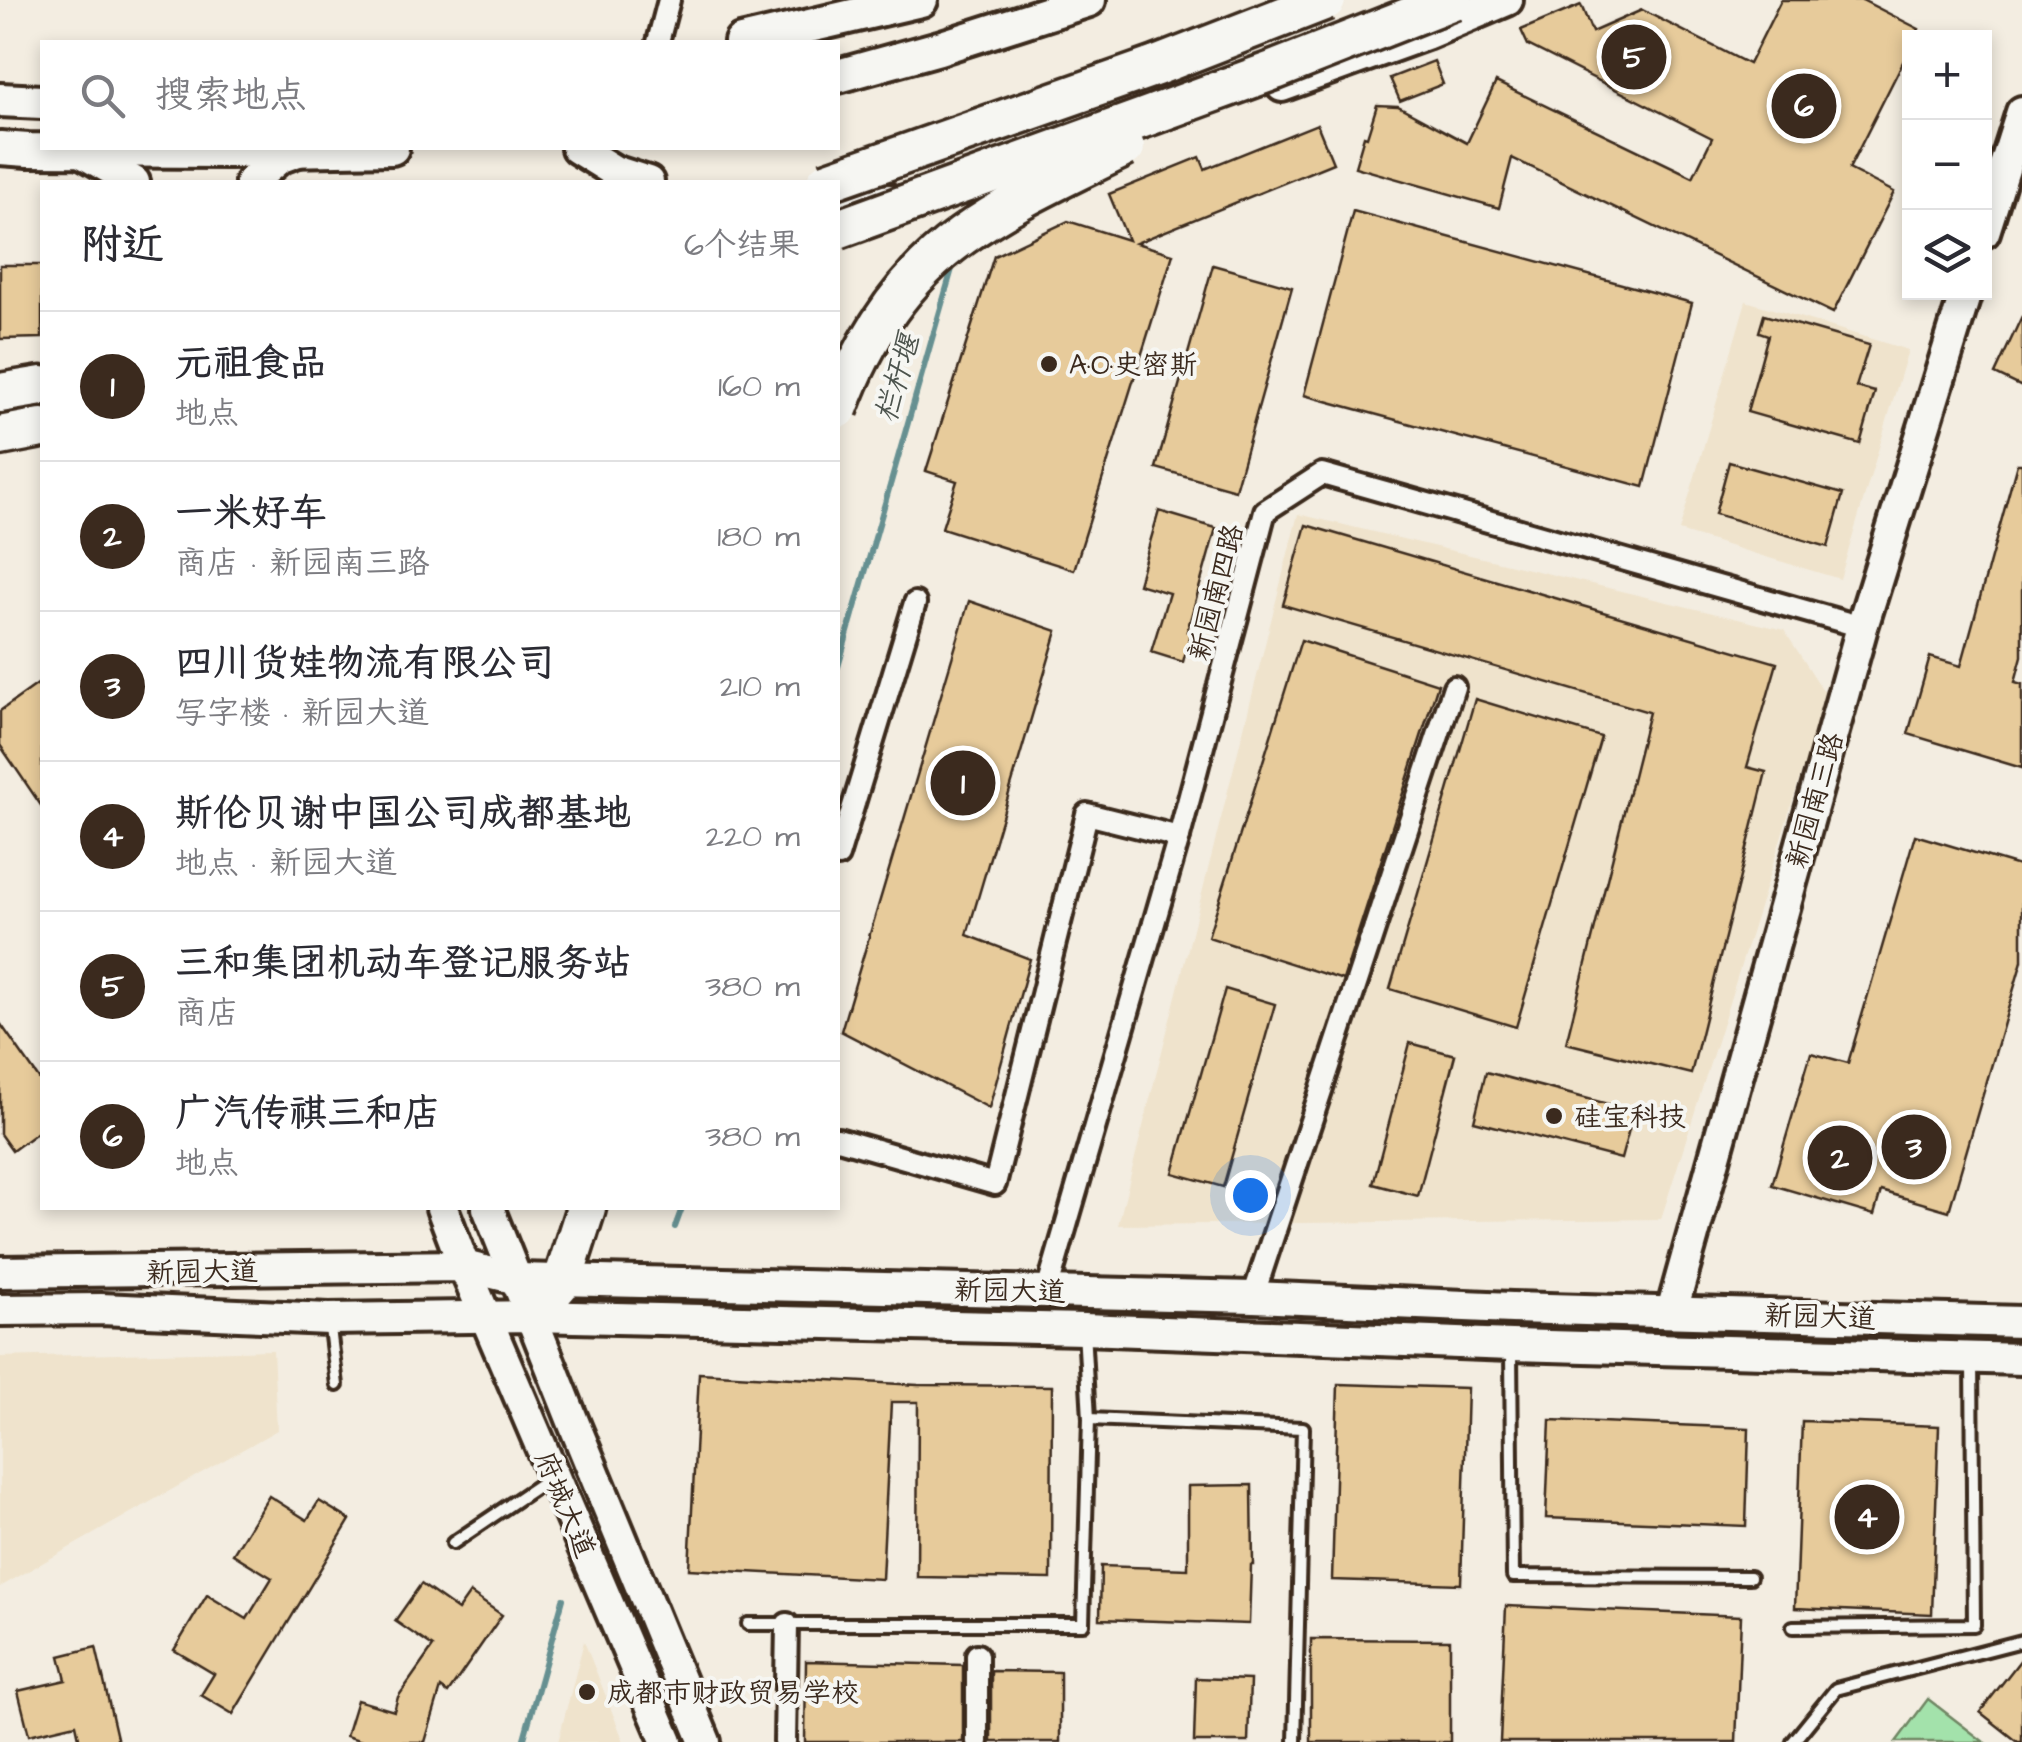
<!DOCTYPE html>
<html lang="zh">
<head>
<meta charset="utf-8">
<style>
	body { margin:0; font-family:"Architects Daughter","LXGW WenKai TC",sans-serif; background:#f2f2f3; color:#2b2b33 }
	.controls { position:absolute; right:30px; top:30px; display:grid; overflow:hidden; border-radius:0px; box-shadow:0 5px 15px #0003 }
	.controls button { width:90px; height:90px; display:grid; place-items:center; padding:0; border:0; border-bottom:2px solid #e1e1e2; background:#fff; color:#2b2b33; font:50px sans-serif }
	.you { position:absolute; left:1250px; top:1195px; width:35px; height:35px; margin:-25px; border:8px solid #fff; border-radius:50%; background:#1a73e8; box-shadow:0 0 0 15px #1a73e833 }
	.badge { display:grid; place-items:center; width:65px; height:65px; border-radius:50%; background:#3b2a1e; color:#fff; font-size:32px; font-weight:700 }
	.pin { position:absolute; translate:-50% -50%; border:5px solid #fff; box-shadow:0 2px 10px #0006 }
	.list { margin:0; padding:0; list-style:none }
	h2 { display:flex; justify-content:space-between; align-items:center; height:130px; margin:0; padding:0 40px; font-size:42px }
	h2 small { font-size:32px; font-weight:400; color:#7c7c81 }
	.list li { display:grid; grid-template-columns:65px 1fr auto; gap:30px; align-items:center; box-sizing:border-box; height:150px; padding:0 40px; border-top:2px solid #e1e1e2 }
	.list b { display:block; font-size:38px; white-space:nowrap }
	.list p { margin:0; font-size:32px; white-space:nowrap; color:#7c7c81 }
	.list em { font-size:32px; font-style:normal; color:#7c7c81 }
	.icon { flex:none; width:55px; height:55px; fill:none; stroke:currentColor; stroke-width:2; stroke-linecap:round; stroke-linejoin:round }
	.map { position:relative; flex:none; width:2022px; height:1742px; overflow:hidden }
	.search { position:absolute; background:#fff; box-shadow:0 5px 15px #0003; left:40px; top:40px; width:800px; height:110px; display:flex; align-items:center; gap:25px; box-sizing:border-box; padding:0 35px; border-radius:0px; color:#7c7c81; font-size:38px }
	.panel { position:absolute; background:#fff; box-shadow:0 5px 15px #0003; left:40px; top:180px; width:800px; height:1030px; border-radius:0px }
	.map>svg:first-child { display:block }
	.built { fill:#efe3cc }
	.green { fill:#a3e2ab; stroke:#6f8664; stroke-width:2.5 }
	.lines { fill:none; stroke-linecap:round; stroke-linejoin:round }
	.stream { stroke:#669091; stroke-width:6 }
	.building { fill:#e7cb9b; stroke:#3b2a1e; stroke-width:2.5 }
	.lane-casing { stroke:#3b2a1e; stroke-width:18 }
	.street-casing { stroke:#3b2a1e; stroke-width:28 }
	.secondary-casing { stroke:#3b2a1e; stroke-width:38 }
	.primary-casing { stroke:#3b2a1e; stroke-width:40 }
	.highway-casing { stroke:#3b2a1e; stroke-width:45 }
	.lane { stroke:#f6f6f2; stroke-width:10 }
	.street { stroke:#f6f6f2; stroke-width:20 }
	.secondary { stroke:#f6f6f2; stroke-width:30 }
	.primary { stroke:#f6f6f2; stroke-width:32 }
	.highway { stroke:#f6f6f2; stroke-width:38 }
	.highway-bridge-casing { stroke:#3b2a1e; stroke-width:45; stroke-linecap:butt }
	.highway-bridge { stroke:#f6f6f2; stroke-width:38 }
	.poi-dot { fill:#3b2a1e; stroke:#f6f6f2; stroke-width:4 }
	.labels { text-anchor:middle; stroke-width:8; stroke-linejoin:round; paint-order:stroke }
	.poi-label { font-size:28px; fill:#3b2a1e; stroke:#f6f6f2; text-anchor:start }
	.street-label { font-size:28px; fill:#3b2a1e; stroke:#f6f6f2 }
	.water-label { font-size:30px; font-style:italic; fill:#4d544e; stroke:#f6f6f2 }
</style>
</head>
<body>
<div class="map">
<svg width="2022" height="1742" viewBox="0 0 2022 1742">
	<rect width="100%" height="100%" fill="#f3ede1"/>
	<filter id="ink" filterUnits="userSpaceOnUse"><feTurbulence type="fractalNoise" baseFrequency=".01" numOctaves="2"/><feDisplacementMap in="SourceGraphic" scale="20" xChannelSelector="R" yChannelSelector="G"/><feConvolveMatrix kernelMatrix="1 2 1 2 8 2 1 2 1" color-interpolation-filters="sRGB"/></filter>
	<g filter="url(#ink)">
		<g class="built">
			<path d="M1746 301 1908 350 1840 579 1679 531Z"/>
			<path d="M1298 514 1784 630 1826 695 1661 1219 1118 1225Z"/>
			<path d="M273 1350 277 1430 0 1587V1357Z"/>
			<path d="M584 1641 624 1742H558Z"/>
		</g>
		<path class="green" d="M1928 1699 1984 1742H1896Z"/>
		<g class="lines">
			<g class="stream">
				<path d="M838 667 954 262"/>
				<path d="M675 1227 682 1208"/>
				<path d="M523 1742 563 1599"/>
			</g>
		</g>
		<g class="building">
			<path d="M1781 0H1862L1919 29 1915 38H1910V48L1849 169 1894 192 1833 313 1512 158 1499 208 1355 167 1364 136 1367 137 1377 105 1398 106 1467 143 1496 82 1693 177 1712 138 1528 45 1521 30 1581 5 1592 32 1642 10 1749 64Z"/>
			<path d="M1434 61 1443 84 1400 101 1390 78Z"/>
			<path d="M1317 124 1333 163 1136 243 1173 254 1074 570 942 528 957 481 926 471 994 256 1068 221 1128 240 1109 194 1200 157 1205 169Z"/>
			<path d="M1353 211 1692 303 1644 487 1304 395Z"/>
			<path d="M0 265H42V338L0 339Z"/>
			<path d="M1213 265 1292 287 1235 490 1156 468Z"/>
			<path d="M1764 315 1869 345 1856 387 1875 392 1860 444 1747 412 1768 335 1759 332Z"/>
			<path d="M2022 316V387L1995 374Z"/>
			<path d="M1729 462 1843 494 1828 547 1715 514Z"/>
			<path d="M2017 464H2022V656L2015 682 2022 684V768L1908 734 1930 657 1961 666Z"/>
			<path d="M1159 511 1216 528 1187 631 1191 632 1183 662 1151 652 1169 593 1138 584Z"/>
			<path d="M1306 525 1777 663 1747 767 1766 772 1691 1074 1566 1043 1649 712 1283 605Z"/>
			<path d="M969 601 1057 631 967 935 1030 959 989 1108 841 1031Z"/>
			<path d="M1301 640 1438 684 1343 980 1208 937Z"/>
			<path d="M42 681V807L0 745V711Z"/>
			<path d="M1475 699 1601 737 1516 1027 1390 989Z"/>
			<path d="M1915 835 2022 867V961L1949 1211 1881 1191 1874 1215 1772 1185 1811 1053 1848 1063Z"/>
			<path d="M1225 989 1275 1004 1223 1187 1173 1173Z"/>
			<path d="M0 1023 42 1083V1129L12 1151 0 1134Z"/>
			<path d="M1410 1043 1455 1055 1418 1196 1373 1184Z"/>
			<path d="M1486 1072 1634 1111 1621 1159 1474 1121Z"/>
			<path d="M699 1373 918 1385 1052 1386 1051 1579 917 1577 918 1402H891L882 1579 689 1569Z"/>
			<path d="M1338 1384 1467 1388 1461 1584 1332 1580Z"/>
			<path d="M1550 1420 1749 1428 1746 1526 1546 1518Z"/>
			<path d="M1802 1421 1939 1426 1932 1614 1795 1608Z"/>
			<path d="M1252 1485 1253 1565H1251L1249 1624 1100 1619 1101 1566 1188 1569V1486Z"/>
			<path d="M269 1496 307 1520 319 1501 350 1520 233 1714 201 1695 214 1674 174 1650 207 1595 247 1619 272 1578 233 1554Z"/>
			<path d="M421 1584 458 1610 470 1593 502 1615 448 1693 441 1688 425 1742H365L346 1736 357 1700 394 1711 398 1697 433 1647 395 1621Z"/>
			<path d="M1506 1606 1741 1616 1736 1742H1500Z"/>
			<path d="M1311 1639 1450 1640V1742H1311Z"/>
			<path d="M96 1647 118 1742H80L76 1724 29 1735 18 1691 66 1680 60 1656Z"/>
			<path d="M2022 1658V1742H2018L1980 1712Z"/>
			<path d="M806 1661 963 1665V1742H805Z"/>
			<path d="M991 1671 1060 1672V1742H991Z"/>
			<path d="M1196 1678 1250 1680 1248 1742H1194Z"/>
		</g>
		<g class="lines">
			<defs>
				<g id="lane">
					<path d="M329 1320 337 1385"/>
					<path d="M1511 1351 1513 1576 1750 1577"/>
					<path d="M1089 1419 1303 1428 1295 1742"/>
					<path d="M453 1543 548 1479"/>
					<path d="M748 1624H1083L1089 1419 1084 1330"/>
					<path d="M1793 1627 1974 1625 1972 1359"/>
					<path d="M1793 1742 1836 1689 2022 1641"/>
				</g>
				<g id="street">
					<path d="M658 42 669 0"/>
					<path d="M838 856 915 603"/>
					<path d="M838 1139 995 1184 1087 814 1179 837"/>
					<path d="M1047 1291 1179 837 1265 511 1322 474 1862 627"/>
					<path d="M1253 1297 1454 687"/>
					<path d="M977 1655V1742"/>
					<path d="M785 1742 787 1624"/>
				</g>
				<g id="secondary">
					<path d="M1282 86 1426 34 1507 0"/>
					<path d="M577 148 614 171 648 182"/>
					<path d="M80 151 134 182"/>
					<path d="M251 182 279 158 301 150"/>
					<path d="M838 204 857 205 889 200"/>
					<path d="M1984 232 2022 112"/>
					<path d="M442 1208 464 1266 667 1742"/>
					<path d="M488 1208 574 1424 705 1742"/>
					<path d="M0 1272 464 1266 517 1279 1253 1297 1512 1308 2022 1322"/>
					<path d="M0 1310 101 1309 329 1319 532 1316 1084 1329 1511 1345 2022 1359"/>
					<path d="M1672 1311 1862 627 1966 292"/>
				</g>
				<g id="primary">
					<path d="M741 42 921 0"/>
					<path d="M838 76 939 48 1089 0"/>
					<path d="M0 100 42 102"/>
					<path d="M0 148 28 150 229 151 392 148"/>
				</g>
				<g id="highway">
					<path d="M0 393 42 386"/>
					<path d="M0 436 42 428"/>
					<path d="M532 1316 563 1280 586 1208"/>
				</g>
			</defs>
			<use href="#lane" class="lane-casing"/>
			<use href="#street" class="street-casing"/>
			<use href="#secondary" class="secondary-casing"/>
			<use href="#primary" class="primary-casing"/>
			<use href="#highway" class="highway-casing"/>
			<use href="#lane" class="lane"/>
			<use href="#street" class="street"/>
			<use href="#secondary" class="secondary"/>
			<use href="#primary" class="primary"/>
			<use href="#highway" class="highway"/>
			<defs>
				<g id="highway-bridge">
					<path d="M826 182 1156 66 1326 0"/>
					<path d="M838 229 1275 70 1453 0"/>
					<path d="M838 409C863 341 902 279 962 236 1012 200 1070 175 1125 147"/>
				</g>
			</defs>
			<use href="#highway-bridge" class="highway-bridge-casing"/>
			<use href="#highway-bridge" class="highway-bridge"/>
		</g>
	</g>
	<g class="poi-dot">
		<circle cx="1049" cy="364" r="10"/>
		<circle cx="1554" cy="1116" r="10"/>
		<circle cx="587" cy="1692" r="10"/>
	</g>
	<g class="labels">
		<g class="poi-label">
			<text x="1069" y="374">A·O·史密斯</text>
			<text x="1574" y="1126">硅宝科技</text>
			<text x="607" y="1702">成都市财政贸易学校</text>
		</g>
		<g class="street-label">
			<text transform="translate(1215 592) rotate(-75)" y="10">新园南四路</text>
			<text transform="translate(1814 800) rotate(-74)" y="10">新园南三路</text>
			<text transform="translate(202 1271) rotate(-1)" y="10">新园大道</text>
			<text transform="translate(1010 1290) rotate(1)" y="10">新园大道</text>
			<text transform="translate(1820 1316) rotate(2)" y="10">新园大道</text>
			<text transform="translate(566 1504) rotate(67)" y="10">府城大道</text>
		</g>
		<g class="water-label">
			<text transform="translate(897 378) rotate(-74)" y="10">栏杆堰</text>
		</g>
	</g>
</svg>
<div class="controls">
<button>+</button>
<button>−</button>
<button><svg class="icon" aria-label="layers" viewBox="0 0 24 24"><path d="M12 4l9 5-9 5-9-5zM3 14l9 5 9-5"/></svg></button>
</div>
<div class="you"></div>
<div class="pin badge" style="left:963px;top:783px">1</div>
<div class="pin badge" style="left:1840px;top:1158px">2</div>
<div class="pin badge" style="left:1914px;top:1147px">3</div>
<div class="pin badge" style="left:1867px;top:1517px">4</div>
<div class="pin badge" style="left:1634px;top:57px">5</div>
<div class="pin badge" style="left:1804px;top:106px">6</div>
<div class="search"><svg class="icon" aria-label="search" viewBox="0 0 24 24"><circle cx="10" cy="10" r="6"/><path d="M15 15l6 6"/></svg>搜索地点</div>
<section class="panel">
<h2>附近<small>6个结果</small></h2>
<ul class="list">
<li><span class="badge">1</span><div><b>元祖食品</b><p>地点</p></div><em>160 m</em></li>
<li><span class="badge">2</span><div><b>一米好车</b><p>商店 · 新园南三路</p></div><em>180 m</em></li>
<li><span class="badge">3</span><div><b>四川货娃物流有限公司</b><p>写字楼 · 新园大道</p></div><em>210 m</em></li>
<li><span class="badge">4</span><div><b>斯伦贝谢中国公司成都基地</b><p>地点 · 新园大道</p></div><em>220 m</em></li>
<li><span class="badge">5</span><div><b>三和集团机动车登记服务站</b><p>商店</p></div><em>380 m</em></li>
<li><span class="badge">6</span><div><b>广汽传祺三和店</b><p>地点</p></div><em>380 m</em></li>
</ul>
</section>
</div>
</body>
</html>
